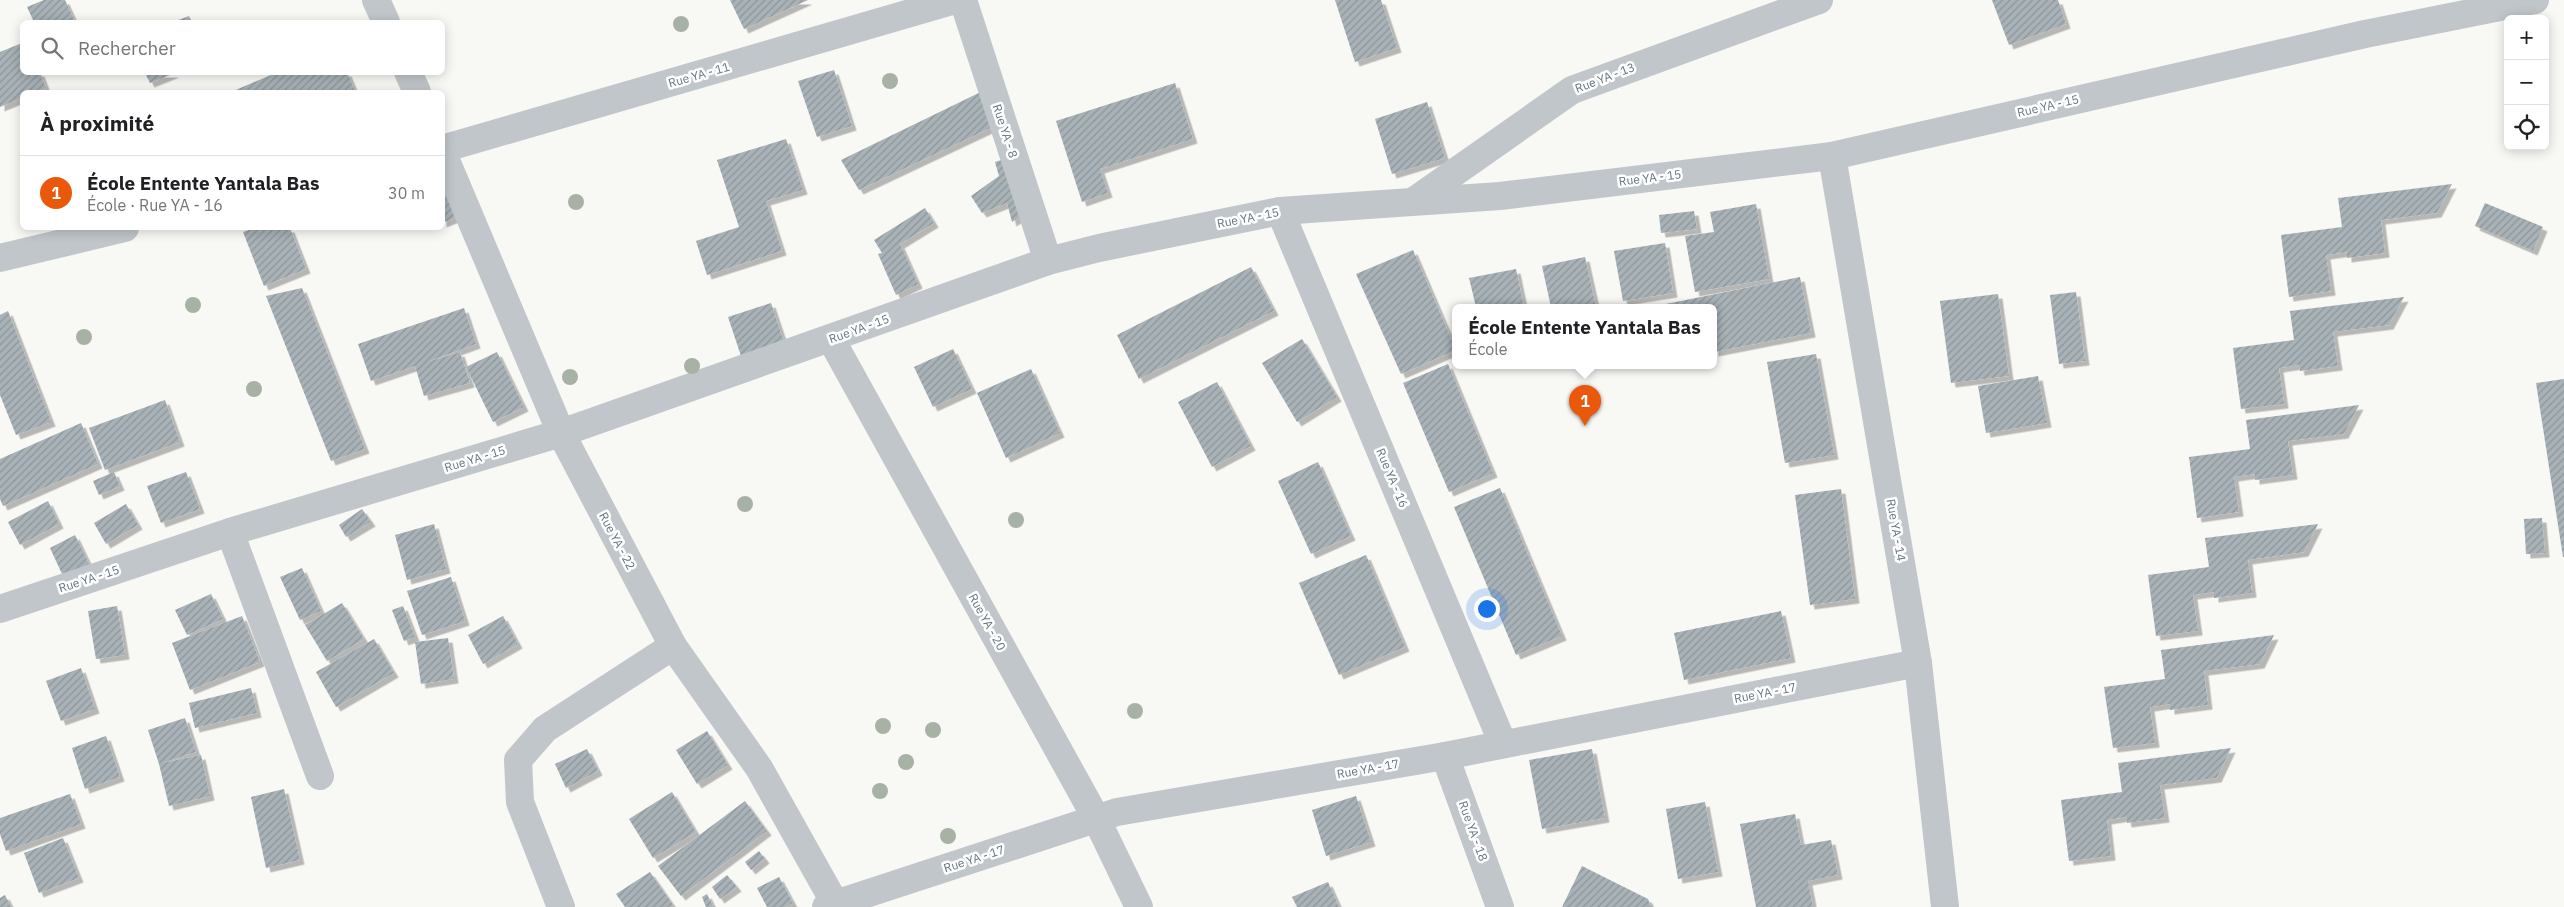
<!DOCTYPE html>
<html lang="fr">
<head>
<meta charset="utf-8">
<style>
	body { margin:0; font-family:"IBM Plex Sans",sans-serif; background:#f2f2f2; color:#202124 }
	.controls { position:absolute; right:15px; top:15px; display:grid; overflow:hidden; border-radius:8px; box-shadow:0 2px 12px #0003 }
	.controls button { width:45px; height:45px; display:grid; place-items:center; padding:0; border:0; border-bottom:1px solid #e0e0e0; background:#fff; color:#202124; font:25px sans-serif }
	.you { position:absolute; left:1486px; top:608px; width:18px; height:18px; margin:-12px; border:4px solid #fff; border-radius:50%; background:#1a73e8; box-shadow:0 0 0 8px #1a73e833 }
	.badge { display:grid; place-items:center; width:32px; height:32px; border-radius:50%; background:#ea580c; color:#fff; font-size:16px; font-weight:700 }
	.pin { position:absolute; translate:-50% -41px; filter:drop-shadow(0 1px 2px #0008) }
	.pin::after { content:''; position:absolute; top:26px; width:18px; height:15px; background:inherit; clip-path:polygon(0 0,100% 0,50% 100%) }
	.popup { position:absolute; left:1452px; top:304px; width:265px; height:65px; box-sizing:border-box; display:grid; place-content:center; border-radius:8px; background:#fff; filter:drop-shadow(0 1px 4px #0005); font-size:16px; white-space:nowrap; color:#757577 }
	.popup b { font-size:19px; color:#202124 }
	.popup::after { content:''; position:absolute; left:50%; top:100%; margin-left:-10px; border:10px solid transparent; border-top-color:#fff }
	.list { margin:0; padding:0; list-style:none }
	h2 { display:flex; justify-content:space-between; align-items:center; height:65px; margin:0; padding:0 20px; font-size:21px }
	h2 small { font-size:16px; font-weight:400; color:#757577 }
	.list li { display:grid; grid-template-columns:32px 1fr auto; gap:15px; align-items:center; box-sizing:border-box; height:75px; padding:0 20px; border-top:1px solid #e0e0e0 }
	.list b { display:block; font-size:19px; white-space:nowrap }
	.list p { margin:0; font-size:16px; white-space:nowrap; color:#757577 }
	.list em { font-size:16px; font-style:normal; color:#757577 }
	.icon { flex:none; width:28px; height:28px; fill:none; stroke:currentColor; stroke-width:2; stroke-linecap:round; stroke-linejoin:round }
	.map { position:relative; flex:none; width:2564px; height:907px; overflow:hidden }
	.search { position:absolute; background:#fff; box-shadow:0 2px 12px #0003; left:20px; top:20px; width:425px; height:55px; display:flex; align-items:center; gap:12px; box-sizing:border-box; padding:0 18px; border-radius:8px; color:#757577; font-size:19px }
	.panel { position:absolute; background:#fff; box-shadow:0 2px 12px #0003; left:20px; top:90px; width:425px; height:140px; border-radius:8px }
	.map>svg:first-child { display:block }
	.building { fill:url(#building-hatch); filter:url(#shadow) }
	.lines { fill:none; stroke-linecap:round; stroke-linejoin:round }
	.minor { stroke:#c1c6ca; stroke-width:28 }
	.tree { fill:#a8b2a4 }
	.labels { text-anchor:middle; stroke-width:5; stroke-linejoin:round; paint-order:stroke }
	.street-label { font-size:12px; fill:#627681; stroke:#fff }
</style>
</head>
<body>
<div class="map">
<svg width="2564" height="907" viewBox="0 0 2564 907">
	<defs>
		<pattern id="building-hatch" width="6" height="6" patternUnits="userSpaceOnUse" patternTransform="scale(1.25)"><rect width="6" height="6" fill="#a8b2b7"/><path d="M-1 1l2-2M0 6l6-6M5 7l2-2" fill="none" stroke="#8c959a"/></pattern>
		<filter id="shadow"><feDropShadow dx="4.5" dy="4.5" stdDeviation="0" flood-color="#0004"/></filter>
	</defs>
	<rect width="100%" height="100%" fill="#f8f8f5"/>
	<g class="building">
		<path d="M44 0H65L75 22H34L27 7Z"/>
		<path d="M730 0H808L744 29Z"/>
		<path d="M1335 0H1381L1397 48 1355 62Z"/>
		<path d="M1992 0H2058L2066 24 2009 45Z"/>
		<path d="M189 16 192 22H173Z"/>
		<path d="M22 43V72H40L46 88 35 92H22V98L0 107V52Z"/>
		<path d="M834 70 852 126 817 137 798 81Z"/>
		<path d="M278 72H347L355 91 231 92Z"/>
		<path d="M145 73H175L150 83Z"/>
		<path d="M1175 83 1193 139 1100 169 1108 193 1082 202 1056 121Z"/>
		<path d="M991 87 1003 122 859 190 841 160Z"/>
		<path d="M1427 102 1445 158 1392 174 1375 119Z"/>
		<path d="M786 139 803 190 766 201 782 251 707 275 696 241 739 227 717 160Z"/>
		<path d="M1014 156 1031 210 1012 222 1007 203 982 213 971 196 999 176 995 162Z"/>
		<path d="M442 183 455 218 442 223Z"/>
		<path d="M2452 184 2437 213 2381 220 2385 253 2347 258V252L2326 255 2331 291 2289 297 2281 235 2342 227 2338 198Z"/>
		<path d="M2485 203 2543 227 2533 251 2475 226Z"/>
		<path d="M1756 204 1769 279 1695 292 1685 236 1714 232 1710 212Z"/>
		<path d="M925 208 934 223 900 244 918 284 896 295 878 254 882 253 874 240Z"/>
		<path d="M1694 211 1697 229 1661 233 1659 215Z"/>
		<path d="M254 228H290L306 269 264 286 243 232Z"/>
		<path d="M1665 243 1673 293 1623 301 1614 251Z"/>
		<path d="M1413 250 1456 350 1401 374 1356 274Z"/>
		<path d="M1585 257 1596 307H1551L1542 266Z"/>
		<path d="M1251 267 1274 311 1139 379 1117 335Z"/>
		<path d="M1516 269 1524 307H1476L1469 278Z"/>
		<path d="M1800 277 1811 333 1714 352V307H1651Z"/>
		<path d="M302 288 365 449 331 461 266 296Z"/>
		<path d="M2076 292 2085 361 2059 364 2050 295Z"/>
		<path d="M1998 294 2009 376 1951 383 1940 301Z"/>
		<path d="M2404 297 2389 325 2333 332 2338 366 2300 371 2299 365 2279 368 2284 404 2241 409 2233 348 2294 340 2290 311Z"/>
		<path d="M771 303 784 342 741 356 728 317Z"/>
		<path d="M464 308 476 344 427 362 460 352 470 383 424 396 415 366 371 381 358 344Z"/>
		<path d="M8 311 51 422 16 435 0 395V315Z"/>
		<path d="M1302 339 1337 397 1297 422 1262 363Z"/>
		<path d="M953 349 972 389 933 407 914 367Z"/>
		<path d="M497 352 524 407 493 422 466 367Z"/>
		<path d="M1816 354 1834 455 1785 463 1767 362Z"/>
		<path d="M1448 364 1493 473 1449 492 1403 383Z"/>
		<path d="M1031 369 1060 433 1006 458 977 393Z"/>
		<path d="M2038 376 2047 423 1986 433 1978 386Z"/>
		<path d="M2564 379V557H2563L2536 383Z"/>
		<path d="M1217 382 1251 446 1212 467 1178 402Z"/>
		<path d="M165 400 180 442 105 470 89 428Z"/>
		<path d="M2359 405 2344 434 2288 441 2293 475 2255 480V474L2234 477 2239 512 2197 518 2189 457 2250 449 2246 420Z"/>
		<path d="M81 423 98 464 3 506 0 499V459Z"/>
		<path d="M1318 462 1351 536 1311 554 1278 481Z"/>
		<path d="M114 472 120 486 99 495 93 481Z"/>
		<path d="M186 472 200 509 161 523 147 486Z"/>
		<path d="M1500 488 1562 636 1516 655 1454 507Z"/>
		<path d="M1841 489 1855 599 1810 605 1795 495Z"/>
		<path d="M48 501 59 524 20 545 8 522Z"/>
		<path d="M126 504 138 525 106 544 94 523Z"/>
		<path d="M362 509 371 522 346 537 339 525Z"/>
		<path d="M2542 518 2545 553 2526 554 2524 519Z"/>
		<path d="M434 524 446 569 407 580 395 535Z"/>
		<path d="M2318 524 2304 552 2248 560 2252 593 2214 598V592L2193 595 2198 631 2156 636 2148 575 2209 567 2205 538Z"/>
		<path d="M75 535 89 564 63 576 50 548Z"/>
		<path d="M1366 555 1405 647 1339 675 1299 583Z"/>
		<path d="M302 568 321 611 300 620 280 577Z"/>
		<path d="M451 577 465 621 422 635 407 591Z"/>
		<path d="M211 594 223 619 187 635 175 610Z"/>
		<path d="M342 603 364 639 327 661 305 625Z"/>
		<path d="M117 606 125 655 96 659 88 611Z"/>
		<path d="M403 606 415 637 404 641 392 610Z"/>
		<path d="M1781 611 1791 658 1684 680 1674 633Z"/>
		<path d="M242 616 260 662 190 690 172 643Z"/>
		<path d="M503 616 518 644 483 664 468 635Z"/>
		<path d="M2274 635 2260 664 2204 671 2208 705 2170 710V704L2150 707 2155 743 2113 748 2104 687 2165 679 2161 650Z"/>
		<path d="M448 638 454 679 421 684 415 642Z"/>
		<path d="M374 639 394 673 336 707 316 672Z"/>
		<path d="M81 668 95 709 61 721 46 681Z"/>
		<path d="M251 688 257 713 195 728 189 703Z"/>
		<path d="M185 718 196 752 162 763 201 755 210 796 169 806 159 764 148 730Z"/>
		<path d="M707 731 728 765 697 784 676 750Z"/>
		<path d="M106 736 120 777 85 789 72 748Z"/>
		<path d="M2231 748 2217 778 2160 785 2165 818 2127 823 2126 817 2107 820 2111 856 2069 861 2061 800 2122 792 2118 763Z"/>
		<path d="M587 749 598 771 566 788 555 764Z"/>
		<path d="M1592 749 1605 818 1542 829 1529 760Z"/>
		<path d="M284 789 300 860 266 868 251 797Z"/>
		<path d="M672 792 696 832 653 858 629 819Z"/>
		<path d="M70 794 81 824 6 851 0 834V818Z"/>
		<path d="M1356 796 1371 842 1326 856 1312 810Z"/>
		<path d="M745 801 767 831 681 896 658 866Z"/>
		<path d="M1705 802 1718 872 1678 879 1666 809Z"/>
		<path d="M1795 814 1801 845 1831 840 1838 875 1808 881 1813 907H1756L1740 824Z"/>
		<path d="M63 838 79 878 39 893 24 853Z"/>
		<path d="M759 851 765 859 751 870 745 862Z"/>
		<path d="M1582 866 1648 899 1651 907H1562Z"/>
		<path d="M650 872 673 905 669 907H625L616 894Z"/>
		<path d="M727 875 737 887 720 899 712 887Z"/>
		<path d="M779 877 793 903 785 907H767L757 888Z"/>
		<path d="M1328 882 1339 907H1297L1292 897Z"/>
		<path d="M707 894 713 906 711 907H706L702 897Z"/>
		<path d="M5 895 11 907H0V898Z"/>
	</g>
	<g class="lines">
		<g class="minor">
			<path d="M376 0 386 22"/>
			<path d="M963 0 1048 261"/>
			<path d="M408 72 417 92"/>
			<path d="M442 149 955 0"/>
			<path d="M442 151 561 433 673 646 759 768 837 907"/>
			<path d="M1832 156 1918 663 1945 907"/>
			<path d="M1414 201 1572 90 1819 0"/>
			<path d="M1280 211 1503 744"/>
			<path d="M0 258 125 228"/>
			<path d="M831 339 1096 818 1139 907"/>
			<path d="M230 532 320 776"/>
			<path d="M0 609 230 532 561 433 1048 261 1099 248 1280 211 1500 196 1832 156 2365 34 2535 0"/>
			<path d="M1445 756 1500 907"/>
			<path d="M561 907 520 802 518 760 545 729 673 646"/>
			<path d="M826 907 1117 812 1445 756 1918 663"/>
		</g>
	</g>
	<g class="tree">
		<circle cx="681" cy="24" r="8"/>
		<circle cx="890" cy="81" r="8"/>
		<circle cx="576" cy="202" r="8"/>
		<circle cx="193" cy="305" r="8"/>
		<circle cx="84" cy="337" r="8"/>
		<circle cx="692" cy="366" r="8"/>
		<circle cx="570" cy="377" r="8"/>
		<circle cx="254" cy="389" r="8"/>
		<circle cx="745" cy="504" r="8"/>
		<circle cx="1016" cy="520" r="8"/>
		<circle cx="1135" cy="711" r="8"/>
		<circle cx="883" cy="726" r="8"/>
		<circle cx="933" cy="730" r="8"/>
		<circle cx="906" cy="762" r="8"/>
		<circle cx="880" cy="791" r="8"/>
		<circle cx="948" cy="836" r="8"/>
	</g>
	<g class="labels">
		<g class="street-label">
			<text transform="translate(699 75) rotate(-16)" y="4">Rue YA - 11</text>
			<text transform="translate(1605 78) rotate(-21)" y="4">Rue YA - 13</text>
			<text transform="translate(2048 106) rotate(-13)" y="4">Rue YA - 15</text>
			<text transform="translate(1005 131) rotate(72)" y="4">Rue YA - 8</text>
			<text transform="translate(1650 178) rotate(-7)" y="4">Rue YA - 15</text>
			<text transform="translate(1248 218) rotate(-11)" y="4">Rue YA - 15</text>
			<text transform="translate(859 329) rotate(-20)" y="4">Rue YA - 15</text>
			<text transform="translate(475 459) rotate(-17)" y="4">Rue YA - 15</text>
			<text transform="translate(1392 478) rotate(67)" y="4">Rue YA - 16</text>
			<text transform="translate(1896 530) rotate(80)" y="4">Rue YA - 14</text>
			<text transform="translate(617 541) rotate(62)" y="4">Rue YA - 22</text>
			<text transform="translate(89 579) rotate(-18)" y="4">Rue YA - 15</text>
			<text transform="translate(987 622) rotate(61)" y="4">Rue YA - 20</text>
			<text transform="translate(1765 693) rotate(-11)" y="4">Rue YA - 17</text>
			<text transform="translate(1368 769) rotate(-10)" y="4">Rue YA - 17</text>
			<text transform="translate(1473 831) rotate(70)" y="4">Rue YA - 18</text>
			<text transform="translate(974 859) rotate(-18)" y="4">Rue YA - 17</text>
		</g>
	</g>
</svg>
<div class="controls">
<button>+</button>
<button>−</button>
<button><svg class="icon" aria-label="locate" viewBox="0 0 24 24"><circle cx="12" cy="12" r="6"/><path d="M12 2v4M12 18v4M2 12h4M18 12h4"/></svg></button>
</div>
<div class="you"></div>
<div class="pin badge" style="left:1585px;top:426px">1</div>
<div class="popup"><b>École Entente Yantala Bas</b>École</div>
<div class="search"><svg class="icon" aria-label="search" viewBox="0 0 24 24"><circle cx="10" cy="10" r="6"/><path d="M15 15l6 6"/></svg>Rechercher</div>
<section class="panel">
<h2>À proximité<small></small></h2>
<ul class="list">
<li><span class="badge">1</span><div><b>École Entente Yantala Bas</b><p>École · Rue YA - 16</p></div><em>30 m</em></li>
</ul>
</section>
</div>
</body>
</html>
